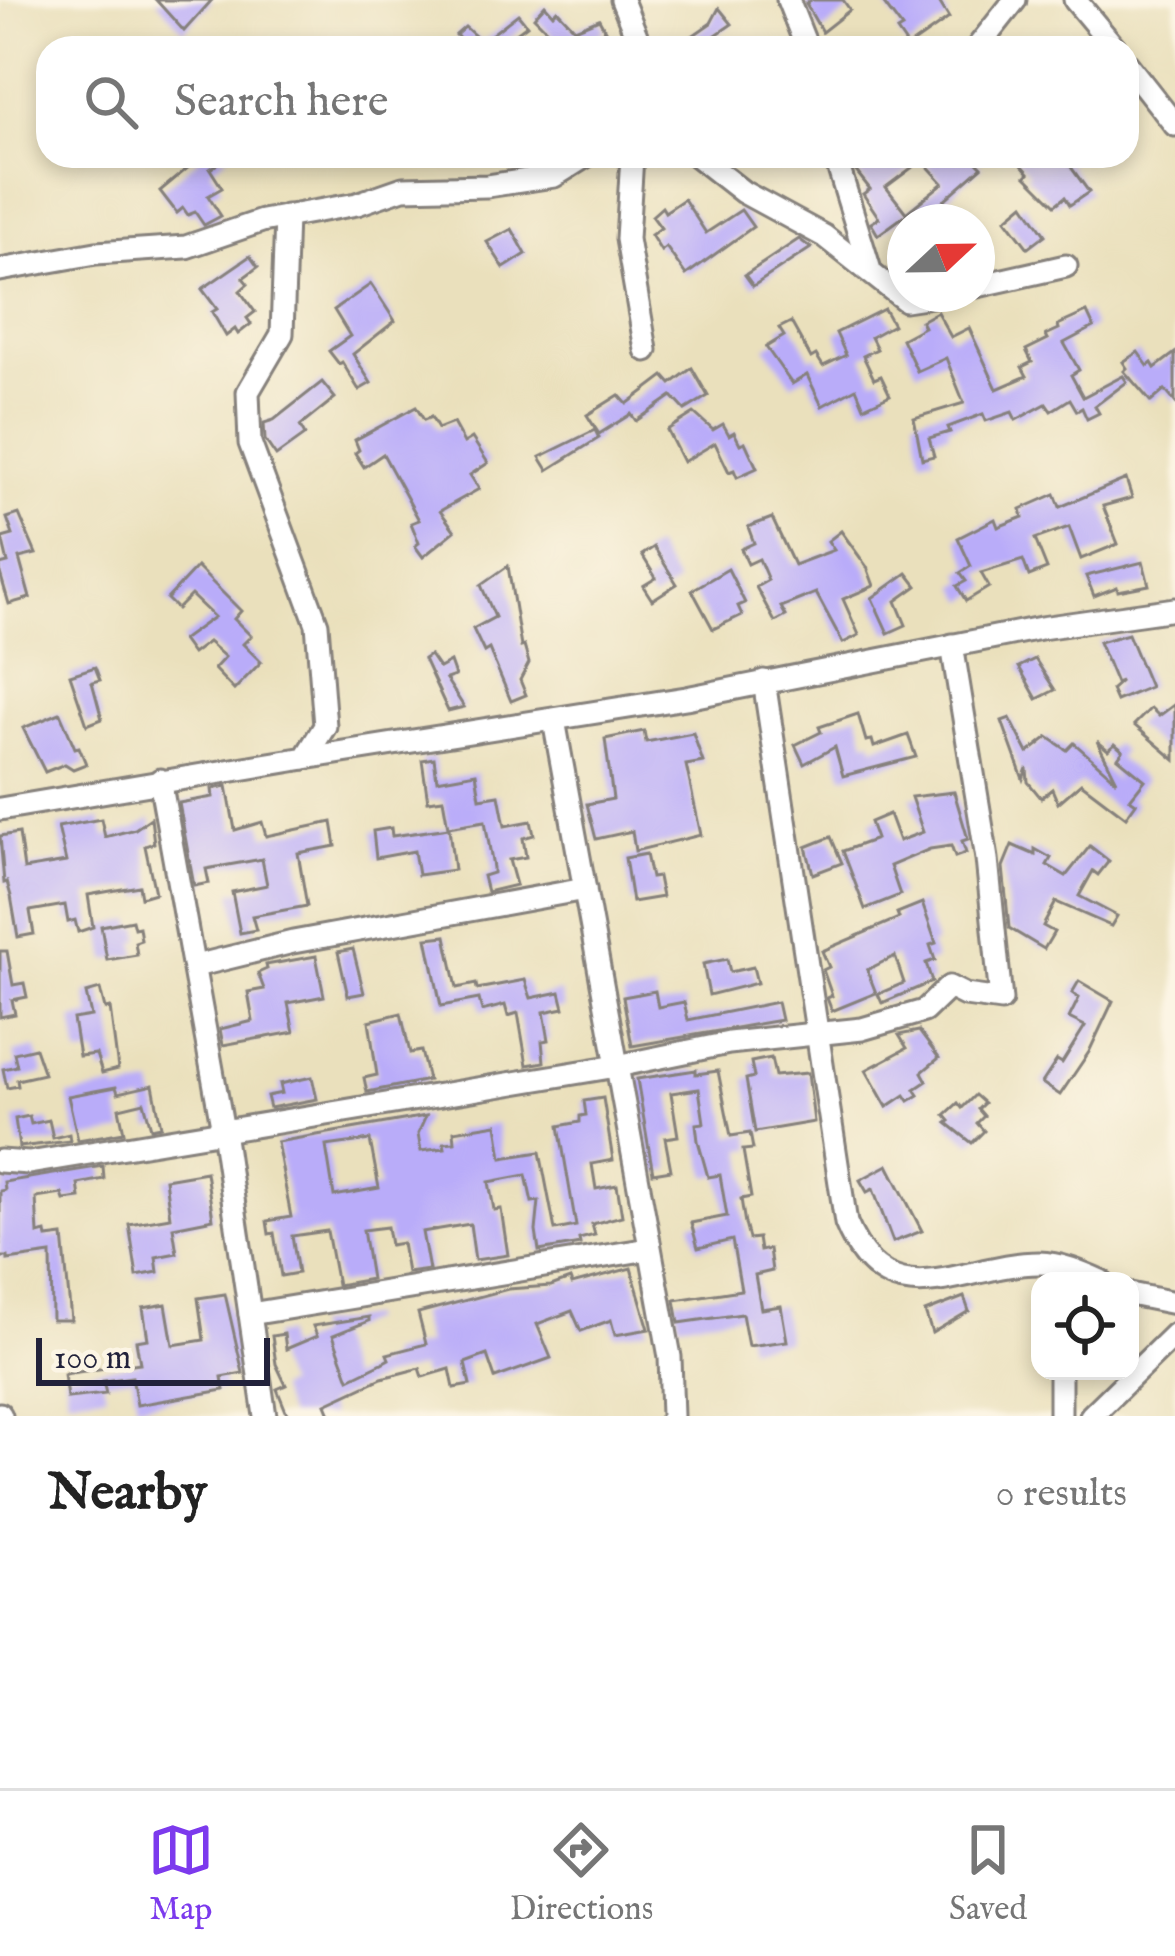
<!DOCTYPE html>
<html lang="en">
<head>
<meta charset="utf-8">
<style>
	body { margin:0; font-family:"IM FELL English",serif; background:#f2f2f2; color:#222 }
	.controls { position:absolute; right:36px; bottom:36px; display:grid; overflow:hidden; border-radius:24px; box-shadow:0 6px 18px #0003 }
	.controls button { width:108px; height:108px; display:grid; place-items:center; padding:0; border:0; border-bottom:3px solid #e0e0e0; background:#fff; color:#222; font:60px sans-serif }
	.compass { position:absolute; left:887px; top:204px; width:108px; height:108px; border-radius:50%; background:#fff; box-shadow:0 6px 18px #0003; rotate:68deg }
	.scale { position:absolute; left:36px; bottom:30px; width:234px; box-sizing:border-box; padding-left:12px; border:6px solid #22223b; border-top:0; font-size:33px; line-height:42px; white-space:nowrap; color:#22223b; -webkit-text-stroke:9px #fcf5e5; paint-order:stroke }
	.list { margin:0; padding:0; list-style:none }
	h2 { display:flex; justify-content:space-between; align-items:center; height:156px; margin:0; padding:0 48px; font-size:51px }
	h2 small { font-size:39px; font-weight:400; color:#767676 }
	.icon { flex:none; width:66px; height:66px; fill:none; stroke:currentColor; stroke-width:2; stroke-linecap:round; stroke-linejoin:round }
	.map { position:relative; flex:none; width:1175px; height:1416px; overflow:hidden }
	.search { position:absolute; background:#fff; box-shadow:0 6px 18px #0003; left:36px; right:36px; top:36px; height:132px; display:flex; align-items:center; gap:30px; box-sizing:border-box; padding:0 42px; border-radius:36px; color:#767676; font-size:45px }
	.sheet { height:372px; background:#fff }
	nav { display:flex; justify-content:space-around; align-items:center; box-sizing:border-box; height:168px; border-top:3px solid #e0e0e0; background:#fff; font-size:33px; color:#767676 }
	nav a { display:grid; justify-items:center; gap:6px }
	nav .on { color:#7c3aed }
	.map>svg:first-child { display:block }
	.building { fill:#b9acf9; fill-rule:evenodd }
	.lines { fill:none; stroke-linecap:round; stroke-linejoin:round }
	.minor-casing { stroke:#86817c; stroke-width:27 }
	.minor { stroke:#fff; stroke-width:21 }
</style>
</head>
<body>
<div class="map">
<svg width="1175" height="1416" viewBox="0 0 1175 1416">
	<rect width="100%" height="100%" fill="#fcf5e5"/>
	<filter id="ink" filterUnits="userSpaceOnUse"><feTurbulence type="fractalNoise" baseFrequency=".00833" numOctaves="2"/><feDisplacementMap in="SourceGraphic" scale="24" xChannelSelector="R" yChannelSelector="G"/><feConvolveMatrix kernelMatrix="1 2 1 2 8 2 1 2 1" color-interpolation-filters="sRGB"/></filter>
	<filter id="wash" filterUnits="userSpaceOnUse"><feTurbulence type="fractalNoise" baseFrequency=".004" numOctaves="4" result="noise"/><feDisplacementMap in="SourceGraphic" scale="48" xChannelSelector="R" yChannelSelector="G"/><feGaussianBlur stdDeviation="2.7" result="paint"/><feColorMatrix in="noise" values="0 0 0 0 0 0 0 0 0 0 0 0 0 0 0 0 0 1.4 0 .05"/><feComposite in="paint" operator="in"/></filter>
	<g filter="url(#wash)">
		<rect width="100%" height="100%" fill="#eae0bc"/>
		<g id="blocks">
			<g class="building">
				<path d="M156 0H212L184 31Z"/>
				<path d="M811 0H843L850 10 822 32 806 4Z"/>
				<path d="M881 0H938L949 18 908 47 897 31 902 28Z"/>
				<path d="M545 5 553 14 557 10 575 29 599 19 605 30 579 48H565L534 17Z"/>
				<path d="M719 8 732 24 697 48H675L711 23Z"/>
				<path d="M518 14 527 25 507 40 515 48H456L462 42 456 35 465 27 482 42Z"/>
				<path d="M202 156H229L210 169 222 188 208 196 221 216 204 225 195 212 188 215 183 208 177 213 160 191Z"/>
				<path d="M851 156H971L982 167 919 222H913L907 212 943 183 922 160 886 187 907 214 878 235 871 223 879 218 863 194 870 189 855 170Z"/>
				<path d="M1014 156H1063L1089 192 1070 205 1065 197 1055 205 1026 176 1029 173Z"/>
				<path d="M684 199 706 233 741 210 753 227 686 275 666 247 661 251 651 235 661 228 652 216 662 207 665 212Z"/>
				<path d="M1024 204 1045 235 1028 248 1006 219Z"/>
				<path d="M512 229 526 254 504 268 487 242Z"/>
				<path d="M799 239 811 248 753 286 745 275Z"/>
				<path d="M250 256 258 267 243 278 248 284 240 291 255 312 247 318 251 324 238 334 235 329 226 336 212 312 217 309 202 289Z"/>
				<path d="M371 284 395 321 353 354 371 383 359 390 342 362 339 364 329 351 350 336 334 310Z"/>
				<path d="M884 309 893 325 871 337 877 349 863 356 874 379 881 376 890 395 864 407 856 388 822 406 807 375 792 384 766 347 784 336 779 328 791 322 811 358 816 355 823 366 846 355 836 333Z"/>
				<path d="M937 312 951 337 969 328 997 389 1027 376 1022 367 1032 362 1026 350 1048 339 1046 335 1059 329 1058 325 1087 312 1094 327 1064 343 1079 370 1071 375 1083 397 1123 376 1127 382 1095 406 1099 413 1087 419 1082 408 1077 411 1070 399 1051 411 1046 404 1016 420 1012 412 986 421 983 414 948 427 950 432 929 438 934 456 922 459 914 418 964 403 946 358 917 371 902 339 924 327 921 321Z"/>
				<path d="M1138 352 1148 366 1152 363 1155 368 1175 353V402L1165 390 1151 402 1124 371 1127 368 1123 362Z"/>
				<path d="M692 368 708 396 685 410 672 396 636 421 631 414 599 434 587 415 619 395 627 404 664 376 671 384Z"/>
				<path d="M322 382 335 398 300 426 305 435 276 456 265 440 264 423 274 420Z"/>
				<path d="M416 407 424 420 431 417 438 429 453 423 464 443 472 438 488 463 470 475 479 489 440 511 455 531 423 557 415 546 419 543 411 523 419 520 383 454 364 467 355 453 359 450 355 440Z"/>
				<path d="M694 413 713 430 723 424 729 435 734 432 740 444 745 442 757 468 737 477 734 470 729 472 715 443 683 462 667 430Z"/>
				<path d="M595 430 599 438 548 470 540 457Z"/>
				<path d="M1126 479 1132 498 1103 506 1118 544 1081 559 1069 527 1035 539 1047 569 1029 576 1023 560 981 573 989 587 966 601 957 586 966 581 960 573 971 566 958 538 995 519 998 527 1023 517 1021 509 1055 494 1060 507Z"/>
				<path d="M19 514 36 554 19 558 30 598 9 604 0 573V565L8 563 2 538 13 535 7 518Z"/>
				<path d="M772 518 794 565 834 550 828 541 841 531 867 567 874 586 843 599 859 635 843 643 816 593 781 607 786 616 775 622 756 587 768 580 759 559 748 564 741 549 754 543 748 527Z"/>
				<path d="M654 547 677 584 652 600 643 586 656 578 642 555Z"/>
				<path d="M1143 562 1149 585 1118 591 1117 587 1094 596 1086 576Z"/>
				<path d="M508 566 521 647 524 646 529 663 520 680 526 695 511 701 489 649 484 652 473 629 495 617 481 585Z"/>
				<path d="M197 567 241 611 234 619 251 636 243 644 261 662 234 690 214 669 225 657 208 642 192 654 182 640 214 617 191 595 177 609 167 599Z"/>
				<path d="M728 569 745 603 738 606 742 615 713 629 692 590Z"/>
				<path d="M907 573 917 586 896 601 906 625 888 633 872 598Z"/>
				<path d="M1128 634 1150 687 1116 701 1111 690 1121 681 1116 683 1099 642Z"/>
				<path d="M430 655 439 668 450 662 455 676 446 679 464 707 448 711 424 659Z"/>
				<path d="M1035 659 1055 690 1037 699 1019 667Z"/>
				<path d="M95 667 100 680 92 682 102 719 87 725 70 675Z"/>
				<path d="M1175 704V760L1134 725 1151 708 1159 716Z"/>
				<path d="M60 713 75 748 79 747 86 764 73 769 65 764 45 772 23 728Z"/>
				<path d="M858 714 866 741 872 740 874 747 908 735 916 757 843 776 835 747 804 764 795 745 821 732 819 727Z"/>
				<path d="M1010 718 1028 753 1048 737 1067 750 1074 743 1117 781 1097 741 1108 750 1115 744 1123 751 1118 758 1145 780 1130 799 1136 803 1126 817 1081 783 1058 803 1052 789 1041 798 1028 782 1027 768 1023 779 1002 721Z"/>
				<path d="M644 731 646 742 693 733 703 762 686 765 701 835 635 851 632 831 596 839 587 804 613 799 605 739Z"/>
				<path d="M434 758 437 780 476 773 480 798 499 795 505 826 531 821 534 835 523 838 526 857 509 860 516 885 487 892 483 876 493 873V868L485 821 448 827 443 799 428 801 422 760Z"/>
				<path d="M227 786 235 830 262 822 266 836 332 822 336 846 298 853 307 906 252 916 256 930 240 933 232 892 267 885 262 859 206 869 209 883 194 886 179 803 213 797 212 789Z"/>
				<path d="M954 792 968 839 962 841 966 853 955 857 951 846 930 849 890 866 900 895 865 909 843 851 876 839 870 822 889 814 899 841 923 832 911 797Z"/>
				<path d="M151 818 154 843 145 846 155 893 141 897 139 886 88 895 93 927 78 932 75 920 68 922 65 905 30 911 34 934 18 937 11 896 7 882 4 883 0 836 19 833 24 869 66 862 58 827 101 819 105 837 135 829Z"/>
				<path d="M391 828 392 836 449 828 454 870 418 875 414 851 376 858 373 831Z"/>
				<path d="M831 837 842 863 813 874 806 847Z"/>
				<path d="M1012 845 1035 855V849L1051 858 1047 865 1066 876 1090 846 1109 861 1098 875 1093 871 1079 896 1117 916 1111 926 1056 902 1043 926 1054 932 1044 949 1009 928 1003 867Z"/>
				<path d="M646 854 651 878 658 877 662 897 632 902 625 858Z"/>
				<path d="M922 903 936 943 930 945 935 960 926 963 932 982 882 1003 878 994 904 983 895 956 867 970 876 993 832 1011 827 998 832 996 823 970 829 967 822 951 899 918 897 913Z"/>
				<path d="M132 920 134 928 139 927 141 940 135 942 137 955 107 960 101 926Z"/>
				<path d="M446 936 457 988 476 984 477 989 525 980 531 998 560 992 564 1008 544 1012 549 1040 542 1041 544 1062 527 1065 518 1013 508 1016 505 1005 482 1011 479 999 441 1006 427 938Z"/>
				<path d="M353 949 364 993 348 996 338 952Z"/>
				<path d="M0 951H7L13 985 24 983 27 997 12 1000 15 1014 0 1017Z"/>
				<path d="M316 956 324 996 288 1003 294 1032 223 1045 220 1029 253 1021 248 992 264 989 258 973 267 969 266 965Z"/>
				<path d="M727 959 730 972 753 967 757 983 709 995 703 964Z"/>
				<path d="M1079 981 1113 1001 1089 1052 1060 1095 1042 1083 1057 1060 1062 1063 1085 1026 1069 1018 1079 998 1072 993Z"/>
				<path d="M100 989 105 1009 110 1008 118 1069 102 1073 96 1054 79 1056 73 1019 91 1016 86 993Z"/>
				<path d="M655 991 658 1007 684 1002 688 1020 777 1002 781 1020 632 1046 623 997Z"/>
				<path d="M401 1013 410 1053 421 1051 428 1080 367 1092 364 1078 377 1075 369 1021Z"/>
				<path d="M919 1031 939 1058 922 1072 927 1081 915 1089 919 1095 909 1101 905 1095 887 1107 866 1070 907 1048 899 1035Z"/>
				<path d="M35 1048 44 1074 17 1080 18 1086 7 1088 3 1069 17 1066 14 1053Z"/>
				<path d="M771 1058 775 1076 808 1073 814 1122 755 1132 746 1079 754 1077 751 1062Z"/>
				<path d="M696 1070V1074L718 1071 731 1136 750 1133 753 1149 743 1150 751 1197 741 1199 745 1224 749 1239 758 1238 760 1251 769 1249 772 1271 755 1275 761 1309 781 1306 787 1341 748 1346 742 1314 679 1323 675 1300 741 1290 732 1240 698 1248 691 1223 727 1216 720 1175 708 1177 698 1141 696 1124 704 1123 699 1089 671 1093 678 1136 665 1138 671 1170 653 1173 637 1079Z"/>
				<path d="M312 1077 317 1099 270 1108 267 1096 282 1093 280 1084Z"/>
				<path d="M153 1085 161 1126 151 1128 144 1102 119 1108 124 1132 78 1140 68 1096 116 1087 118 1093Z"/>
				<path d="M975 1095 984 1103 978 1109 984 1116 977 1123 984 1131 972 1143 947 1123 950 1121 945 1115 958 1103 962 1108Z"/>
				<path d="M603 1098 613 1160 592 1164 596 1189 617 1185 622 1216 592 1224 595 1235 579 1239 580 1244 539 1251 536 1231 539 1201 532 1202 526 1175 489 1182 494 1210 501 1209 508 1255 475 1260 470 1224 422 1232 429 1270 407 1273 402 1243 390 1245 387 1227 363 1230 371 1279 337 1285 327 1231 292 1236 298 1273 281 1276 274 1233 269 1234 267 1221 291 1217 277 1142 426 1116 418 1134 421 1151 445 1148 444 1143 455 1142 454 1131 497 1124 502 1158 540 1152 555 1230 576 1226 559 1126 580 1122V1116L586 1115 584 1101ZM370 1140 379 1188 334 1196 326 1146Z"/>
				<path d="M29 1116 31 1124 49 1120 53 1138 69 1134 70 1141 19 1147 15 1119Z"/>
				<path d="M888 1165 922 1231 893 1242 873 1189 867 1192 860 1180Z"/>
				<path d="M103 1166 104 1179 78 1184 80 1198 64 1200 62 1194 36 1198 38 1234 46 1232 47 1238 63 1236 71 1320H52L51 1254 8 1260V1257H0V1191L5 1190 4 1182Z"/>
				<path d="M206 1172 213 1219 173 1227 177 1253 156 1257 158 1272 137 1276 129 1224 170 1217 165 1179Z"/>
				<path d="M631 1268 649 1329 615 1335 611 1320 581 1331 572 1311 537 1324 551 1358 495 1378 487 1355 465 1363 470 1385 454 1388 450 1369 423 1377 420 1368 382 1378 326 1404 331 1416H288L277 1389 286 1385 276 1364 272 1336 284 1334 286 1349 317 1336 313 1326 369 1317V1321L333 1335 349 1379 382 1363 389 1359 387 1354 426 1344 418 1313 508 1289 551 1286 570 1279 572 1284Z"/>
				<path d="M225 1294 243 1373 222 1377 224 1390 137 1405 132 1377 103 1381 106 1394 67 1398 64 1374 140 1363 136 1341 148 1339 143 1308 166 1304 173 1345 204 1340 198 1298Z"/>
				<path d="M964 1297 969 1311 932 1333 925 1312Z"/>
			</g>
		</g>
	</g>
	<g filter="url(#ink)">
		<use href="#blocks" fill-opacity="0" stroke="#86817c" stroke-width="3"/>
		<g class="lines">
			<defs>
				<g id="minor">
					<path d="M622 0 641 48"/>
					<path d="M788 0 807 48"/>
					<path d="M1075 0 1115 48"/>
					<path d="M977 48 1015 0"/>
					<path d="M1127 64 1175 125"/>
					<path d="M632 156 627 239 646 350"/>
					<path d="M697 156 743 192 824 236 905 300 945 294"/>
					<path d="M835 156 870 270"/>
					<path d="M0 270 96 253 186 247 262 221 357 204 403 188 487 186 554 176 586 156"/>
					<path d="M977 286 1066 266"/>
					<path d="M764 681 846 1223C888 1325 963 1263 1039 1263 1060 1263 1083 1273 1101 1281"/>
					<path d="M554 720 670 1357 672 1416"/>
					<path d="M305 758 686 698 1041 628 1175 609"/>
					<path d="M160 780 223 1131 265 1416"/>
					<path d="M0 809 305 758 325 726 317 624 250 443 248 392 282 334 286 216"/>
					<path d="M195 966 293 942 585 889"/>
					<path d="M0 1161 29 1163 617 1066 729 1043 862 1029 924 1011 949 987 965 995 1001 1000 987 859 952 645"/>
					<path d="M1130 1294 1175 1303"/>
					<path d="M250 1314 649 1249"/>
					<path d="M0 1414 1 1416"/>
					<path d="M1060 1416V1371"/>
					<path d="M1091 1416 1175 1334"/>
				</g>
			</defs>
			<use href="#minor" class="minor-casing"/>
			<use href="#minor" class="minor"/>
		</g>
	</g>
</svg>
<div class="controls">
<button><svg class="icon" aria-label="locate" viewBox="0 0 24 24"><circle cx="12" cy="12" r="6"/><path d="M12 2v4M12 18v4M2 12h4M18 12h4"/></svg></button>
</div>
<svg class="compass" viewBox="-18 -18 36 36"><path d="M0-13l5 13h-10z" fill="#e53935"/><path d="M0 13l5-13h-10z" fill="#767676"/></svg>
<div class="scale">100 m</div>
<div class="search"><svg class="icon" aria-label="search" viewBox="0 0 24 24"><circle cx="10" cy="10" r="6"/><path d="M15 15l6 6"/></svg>Search here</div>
</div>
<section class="sheet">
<h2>Nearby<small>0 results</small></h2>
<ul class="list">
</ul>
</section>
<nav>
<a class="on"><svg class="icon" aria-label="map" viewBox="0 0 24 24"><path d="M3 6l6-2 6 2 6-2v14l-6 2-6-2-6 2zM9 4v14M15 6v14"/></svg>Map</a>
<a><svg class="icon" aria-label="directions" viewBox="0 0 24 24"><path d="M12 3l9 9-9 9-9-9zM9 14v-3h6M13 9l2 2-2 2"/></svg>Directions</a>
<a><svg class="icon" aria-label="saved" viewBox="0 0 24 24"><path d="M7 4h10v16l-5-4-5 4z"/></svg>Saved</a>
</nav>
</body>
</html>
